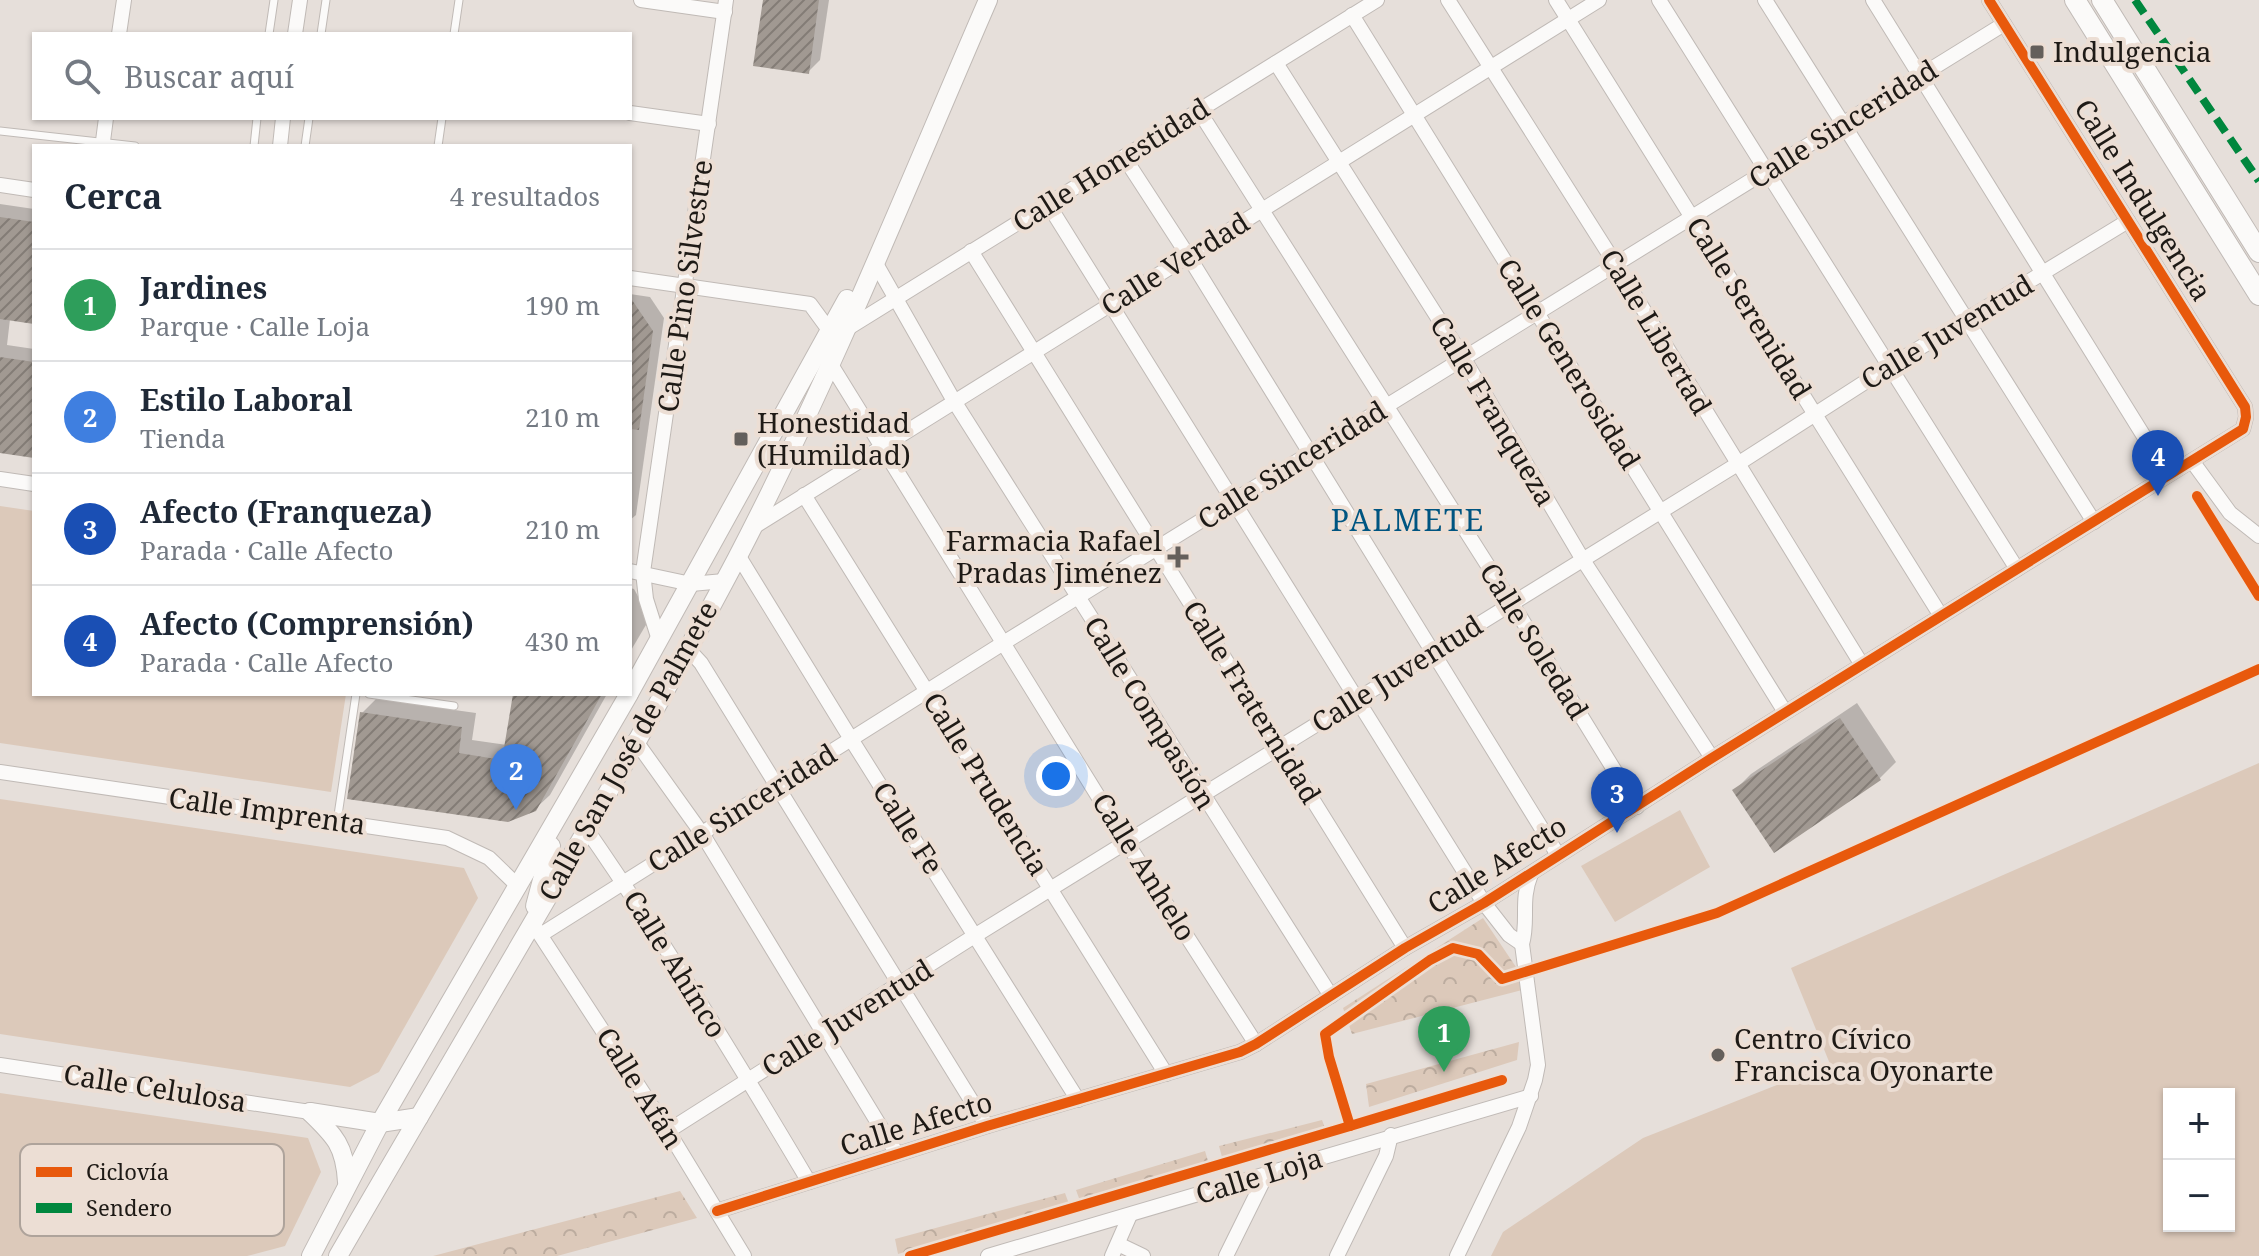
<!DOCTYPE html>
<html lang="es">
<head>
<meta charset="utf-8">
<style>
	body { margin:0; font-family:"Noto Serif",serif; background:#f6f6f7; color:#1f2937 }
	.controls { position:absolute; right:24px; bottom:24px; display:grid; overflow:hidden; border-radius:0px; box-shadow:0 2px 6px #0004 }
	.controls button { width:72px; height:72px; display:grid; place-items:center; padding:0; border:0; border-bottom:2px solid #e0e1e3; background:#fff; color:#1f2937; font:40px sans-serif }
	.you { position:absolute; left:1056px; top:776px; width:28px; height:28px; margin:-20px; border:6px solid #fff; border-radius:50%; background:#1a73e8; box-shadow:0 0 0 12px #1a73e833 }
	.badge { display:grid; place-items:center; width:52px; height:52px; border-radius:50%; background:#d93025; color:#fff; font-size:26px; font-weight:700 }
	.pin { position:absolute; translate:-50% -66px; filter:drop-shadow(0 2px 4px #0008) }
	.pin::after { content:''; position:absolute; top:42px; width:28px; height:24px; background:inherit; clip-path:polygon(0 0,100% 0,50% 100%) }
	.list { margin:0; padding:0; list-style:none }
	h2 { display:flex; justify-content:space-between; align-items:center; height:104px; margin:0; padding:0 32px; font-size:34px }
	h2 small { font-size:26px; font-weight:400; color:#747a83 }
	.list li { display:grid; grid-template-columns:52px 1fr auto; gap:24px; align-items:center; box-sizing:border-box; height:112px; padding:0 32px; border-top:2px solid #e0e1e3 }
	.list b { display:block; font-size:30px; white-space:nowrap }
	.list p { margin:0; font-size:26px; white-space:nowrap; color:#747a83 }
	.list em { font-size:26px; font-style:normal; color:#747a83 }
	.icon { flex:none; width:44px; height:44px; fill:none; stroke:currentColor; stroke-width:2; stroke-linecap:round; stroke-linejoin:round }
	.map { position:relative; flex:none; width:2259px; height:1256px; overflow:hidden }
	.search { position:absolute; background:#fff; box-shadow:0 2px 6px #0004; left:32px; top:32px; width:600px; height:88px; display:flex; align-items:center; gap:20px; box-sizing:border-box; padding:0 28px; border-radius:0px; color:#747a83; font-size:30px }
	.panel { position:absolute; background:#fff; box-shadow:0 2px 6px #0004; left:32px; top:144px; width:600px; height:552px; border-radius:0px }
	.map>svg:first-child { display:block }
	.grass { fill:#dcc9ba; fill-rule:evenodd }
	.park { fill:url(#park-crowns) }
	.shadow { fill:#0003 }
	.building { fill:url(#building-hatch) }
	.lines { fill:none; stroke-linecap:round; stroke-linejoin:round }
	.service-casing { stroke:#c0bab6; stroke-width:9 }
	.minor-casing { stroke:#c0bab6; stroke-width:16 }
	.tertiary-casing { stroke:#c0bab6; stroke-width:20 }
	.secondary-casing { stroke:#c0bab6; stroke-width:22 }
	.service { stroke:#fbfaf9; stroke-width:7 }
	.minor { stroke:#fbfaf9; stroke-width:14 }
	.tertiary { stroke:#fbfaf9; stroke-width:18 }
	.secondary { stroke:#fbfaf9; stroke-width:20 }
	.quiet { stroke:#00873e; stroke-width:8; stroke-dasharray:16 8; stroke-linecap:butt }
	.cycleway-casing { stroke:#ecded4; stroke-width:15 }
	.cycleway { stroke:#e8590c; stroke-width:10 }
	.poi-dot { fill:#645f5b; stroke:#ecded4; stroke-width:3 }
	.labels { text-anchor:middle; stroke-width:8; stroke-linejoin:round; paint-order:stroke }
	.poi-label { font-size:28px; fill:#1e1a16; stroke:#ecded4; text-anchor:start }
	.street-label { font-size:28px; fill:#1e1a16; stroke:#ecded4 }
	.neighbourhood-label { font-size:30px; letter-spacing:2px; fill:#005581; stroke:#ecded4 }
	.key { fill:#ecded4; stroke:#aea39b; stroke-width:2 }
	.key-label { font-size:22px; fill:#1e1a16 }
</style>
</head>
<body>
<div class="map">
<svg width="2259" height="1256" viewBox="0 0 2259 1256">
	<defs>
		<pattern id="park-crowns" width="20" height="18" patternUnits="userSpaceOnUse" patternTransform="scale(2)"><rect width="20" height="18" fill="#dcc9ba"/><path d="M2 6a3 3 0 1 1 6 0M12 15a3 3 0 1 1 6 0" fill="none" stroke="#bcac9f"/></pattern>
		<pattern id="building-hatch" width="6" height="6" patternUnits="userSpaceOnUse" patternTransform="scale(2)"><rect width="6" height="6" fill="#a19992"/><path d="M-1 1l2-2M0 6l6-6M5 7l2-2" fill="none" stroke="#837c76"/></pattern>
	</defs>
	<rect width="100%" height="100%" fill="#e6dfda"/>
	<g class="grass">
		<path d="M0 506 34 511V694H346L331 792 0 743Z"/>
		<path d="M2259 763V1256H1491L1503 1232 1643 1138 1830 1064 1791 968ZM2169 1094H2229V1226H2169Z"/>
		<path d="M0 799 464 868 478 898 379 1072 350 1087 0 1034Z"/>
		<path d="M1680 810 1710 867 1615 922 1581 866Z"/>
		<path d="M0 1093 308 1138 321 1172 285 1246 247 1256H0Z"/>
	</g>
	<g class="park">
		<path d="M1483 918 1530 988 1352 1034 1343 1008Z"/>
		<path d="M1519 1042 1517 1060 1369 1107 1366 1084Z"/>
		<path d="M1322 1120 1325 1128 1222 1157 1219 1146Z"/>
		<path d="M1205 1151 1208 1161 1080 1201 1076 1190Z"/>
		<path d="M680 1191 697 1218 557 1256H433Z"/>
		<path d="M1065 1193 1069 1204 898 1254 895 1239Z"/>
	</g>
	<g class="shadow">
		<path d="M765 0H829L820 60 808 72Z"/>
		<path d="M0 204 34 209V322L10 319 7 345 34 349V456L0 451Z"/>
		<path d="M630 294 650 297 664 318 636 515 630 520Z"/>
		<path d="M630 588 634 589 650 618 630 652Z"/>
		<path d="M515 694H607L550 795 535 809 362 713 376 699 476 713 472 740 507 745Z"/>
		<path d="M1857 703 1896 762 1880 778 1774 850 1734 791 1751 774Z"/>
	</g>
	<g class="building">
		<path d="M763 0H819L809 74 753 66Z"/>
		<path d="M0 217 34 222V324L0 319Z"/>
		<path d="M630 297 653 331 639 430 630 429Z"/>
		<path d="M0 357 34 362V458L0 453Z"/>
		<path d="M513 694H602L536 811 508 822 347 799 360 712 462 727 459 753 502 760Z"/>
		<path d="M1840 718 1881 780 1774 853 1732 790Z"/>
	</g>
	<g class="lines">
		<defs>
			<g id="service">
				<path d="M269 34 274 0"/>
				<path d="M321 34 326 0"/>
				<path d="M454 34 459 0"/>
				<path d="M0 131 135 146"/>
				<path d="M254 146 257 118"/>
				<path d="M305 146 309 118"/>
				<path d="M438 146 442 118"/>
				<path d="M369 694 454 706"/>
				<path d="M337 822 356 694"/>
			</g>
			<g id="minor">
				<path d="M641 0 725 12"/>
				<path d="M1448 0 1616 265 1862 665"/>
				<path d="M1556 0 1941 616"/>
				<path d="M1659 0 2017 569"/>
				<path d="M1765 0 2094 522"/>
				<path d="M1873 0 2168 475"/>
				<path d="M1352 15 1785 712"/>
				<path d="M119 34 124 0"/>
				<path d="M295 34 300 0"/>
				<path d="M1276 63 1464 359 1583 560 1712 758"/>
				<path d="M1199 111 1511 602 1637 807"/>
				<path d="M630 113 709 124"/>
				<path d="M103 141 106 118"/>
				<path d="M280 146 283 118"/>
				<path d="M1124 157 1189 257 1558 855"/>
				<path d="M0 185 34 190"/>
				<path d="M1048 204 1484 903 1509 935 1522 944"/>
				<path d="M971 251 1405 948"/>
				<path d="M875 262 954 401 1331 996"/>
				<path d="M630 278 810 304 829 330H845L1377 0"/>
				<path d="M830 363 1127 843 1256 1044"/>
				<path d="M2192 461 2230 513 2259 536"/>
				<path d="M0 479 34 484"/>
				<path d="M804 495 1166 1074"/>
				<path d="M752 528 1599 0"/>
				<path d="M738 555 851 739 1078 1100"/>
				<path d="M630 571 691 584 724 581"/>
				<path d="M659 640 646 599 643 572 726 0"/>
				<path d="M688 649 701 663 987 1126"/>
				<path d="M635 740 703 835 897 1154"/>
				<path d="M0 772 447 838 489 858 519 887"/>
				<path d="M587 830C666 944 738 1062 809 1182"/>
				<path d="M537 930 668 1131 744 1256"/>
				<path d="M542 934 1005 642 2004 24"/>
				<path d="M0 1065 310 1112"/>
				<path d="M668 1131 976 935 1736 465 1890 366 2128 221"/>
				<path d="M717 1211 987 1126 1240 1052 1256 1044 1405 948 1484 903 1712 758 2243 429 2246 417 2245 407 1989 0"/>
				<path d="M1118 1244 1143 1256"/>
				<path d="M988 1256 1531 1096"/>
				<path d="M1112 1256 1130 1215"/>
				<path d="M1226 1256 1266 1175"/>
				<path d="M1337 1256 1386 1156 1391 1135"/>
				<path d="M1457 1256 1519 1127 1535 1080 1538 1065 1522 944C1529 920 1520 901 1531 874"/>
			</g>
			<g id="tertiary">
				<path d="M630 692 847 299"/>
				<path d="M535 906 551 846"/>
				<path d="M310 1112 380 1123 419 1117"/>
				<path d="M310 1112C335 1136 345 1146 347 1182"/>
				<path d="M311 1256 380 1123 629 694"/>
				<path d="M338 1256C472 1024 612 795 737 558 831 377 907 187 988 0"/>
			</g>
			<g id="secondary">
				<path d="M2075 0 2259 295"/>
				<path d="M2102 0 2259 252"/>
			</g>
		</defs>
		<use href="#service" class="service-casing"/>
		<use href="#minor" class="minor-casing"/>
		<use href="#tertiary" class="tertiary-casing"/>
		<use href="#secondary" class="secondary-casing"/>
		<use href="#service" class="service"/>
		<use href="#minor" class="minor"/>
		<use href="#tertiary" class="tertiary"/>
		<use href="#secondary" class="secondary"/>
		<path class="quiet" d="M2135 0 2259 181"/>
		<defs>
			<g id="cycleway">
				<path d="M2197 496 2259 596"/>
				<path d="M1502 1080 1350 1126 1329 1057 1325 1034 1430 960 1453 948 1478 954 1502 979 1717 913 2259 669"/>
				<path d="M717 1211 987 1126 1240 1052 1256 1044 1405 948 1484 903 1712 758 2243 429 2246 417 2245 407 1989 0"/>
				<path d="M910 1256 1350 1126"/>
			</g>
		</defs>
		<use href="#cycleway" class="cycleway-casing"/>
		<use href="#cycleway" class="cycleway"/>
	</g>
	<g class="poi-dot">
		<rect x="2029" y="44" width="16" height="16" rx="4"/>
		<rect x="733" y="431" width="16" height="16" rx="4"/>
		<path d="M1174 545h8v8h8v8h-8v8h-8v-8h-8v-8h8z"/>
		<circle cx="1718" cy="1055" r="8"/>
	</g>
	<g class="labels">
		<g class="poi-label">
			<text x="2053" y="62">Indulgencia</text>
			<text x="757" y="433">Honestidad<tspan x="757" dy="32">(Humildad)</tspan></text>
			<text x="1162" y="551" text-anchor="end">Farmacia Rafael<tspan x="1162" dy="32">Pradas Jiménez</tspan></text>
			<text x="1734" y="1049">Centro Cívico<tspan x="1734" dy="32">Francisca Oyonarte</tspan></text>
		</g>
		<g class="street-label">
			<text transform="translate(1843 124) rotate(-32)" y="10">Calle Sinceridad</text>
			<text transform="translate(1111 165) rotate(-32)" y="10">Calle Honestidad</text>
			<text transform="translate(2143 200) rotate(58)" y="10">Calle Indulgencia</text>
			<text transform="translate(1175 264) rotate(-32)" y="10">Calle Verdad</text>
			<text transform="translate(685 286) rotate(-82)" y="10">Calle Pino Silvestre</text>
			<text transform="translate(1749 308) rotate(58)" y="10">Calle Serenidad</text>
			<text transform="translate(1656 332) rotate(59)" y="10">Calle Libertad</text>
			<text transform="translate(1947 332) rotate(-31)" y="10">Calle Juventud</text>
			<text transform="translate(1569 364) rotate(58)" y="10">Calle Generosidad</text>
			<text transform="translate(1493 411) rotate(59)" y="10">Calle Franqueza</text>
			<text transform="translate(1292 465) rotate(-32)" y="10">Calle Sinceridad</text>
			<text transform="translate(1534 641) rotate(58)" y="10">Calle Soledad</text>
			<text transform="translate(1397 674) rotate(-32)" y="10">Calle Juventud</text>
			<text transform="translate(1252 702) rotate(58)" y="10">Calle Fraternidad</text>
			<text transform="translate(1150 713) rotate(58)" y="10">Calle Compasión</text>
			<text transform="translate(628 751) rotate(-61)" y="10">Calle San José de Palmete</text>
			<text transform="translate(986 784) rotate(58)" y="10">Calle Prudencia</text>
			<text transform="translate(742 808) rotate(-32)" y="10">Calle Sinceridad</text>
			<text transform="translate(267 811) rotate(8)" y="10">Calle Imprenta</text>
			<text transform="translate(908 828) rotate(57)" y="10">Calle Fe</text>
			<text transform="translate(1497 865) rotate(-32)" y="10">Calle Afecto</text>
			<text transform="translate(1144 867) rotate(58)" y="10">Calle Anhelo</text>
			<text transform="translate(675 964) rotate(58)" y="10">Calle Ahínco</text>
			<text transform="translate(847 1018) rotate(-32)" y="10">Calle Juventud</text>
			<text transform="translate(155 1088) rotate(9)" y="10">Calle Celulosa</text>
			<text transform="translate(640 1088) rotate(58)" y="10">Calle Afán</text>
			<text transform="translate(916 1124) rotate(-17)" y="10">Calle Afecto</text>
			<text transform="translate(1259 1176) rotate(-17)" y="10">Calle Loja</text>
		</g>
		<g class="neighbourhood-label">
			<text x="1408" y="531">PALMETE</text>
		</g>
	</g>
	<rect x="20" y="1144" width="264" height="92" rx="12" class="key"/>
	<rect x="36" y="1167" width="36" height="10" fill="#e8590c"/>
	<rect x="36" y="1203" width="36" height="10" fill="#00873e"/>
	<g class="key-label">
		<text x="86" y="1180">Ciclovía</text>
		<text x="86" y="1216">Sendero</text>
	</g>
</svg>
<div class="controls">
<button>+</button>
<button>−</button>
</div>
<div class="you"></div>
<div class="pin badge" style="left:1444px;top:1072px;background:#2e9e5b">1</div>
<div class="pin badge" style="left:516px;top:810px;background:#3f7fe0">2</div>
<div class="pin badge" style="left:1617px;top:833px;background:#1a4fb4">3</div>
<div class="pin badge" style="left:2158px;top:496px;background:#1a4fb4">4</div>
<div class="search"><svg class="icon" aria-label="search" viewBox="0 0 24 24"><circle cx="10" cy="10" r="6"/><path d="M15 15l6 6"/></svg>Buscar aquí</div>
<section class="panel">
<h2>Cerca<small>4 resultados</small></h2>
<ul class="list">
<li><span class="badge" style="background:#2e9e5b">1</span><div><b>Jardines</b><p>Parque · Calle Loja</p></div><em>190 m</em></li>
<li><span class="badge" style="background:#3f7fe0">2</span><div><b>Estilo Laboral</b><p>Tienda</p></div><em>210 m</em></li>
<li><span class="badge" style="background:#1a4fb4">3</span><div><b>Afecto (Franqueza)</b><p>Parada · Calle Afecto</p></div><em>210 m</em></li>
<li><span class="badge" style="background:#1a4fb4">4</span><div><b>Afecto (Comprensión)</b><p>Parada · Calle Afecto</p></div><em>430 m</em></li>
</ul>
</section>
</div>
</body>
</html>
